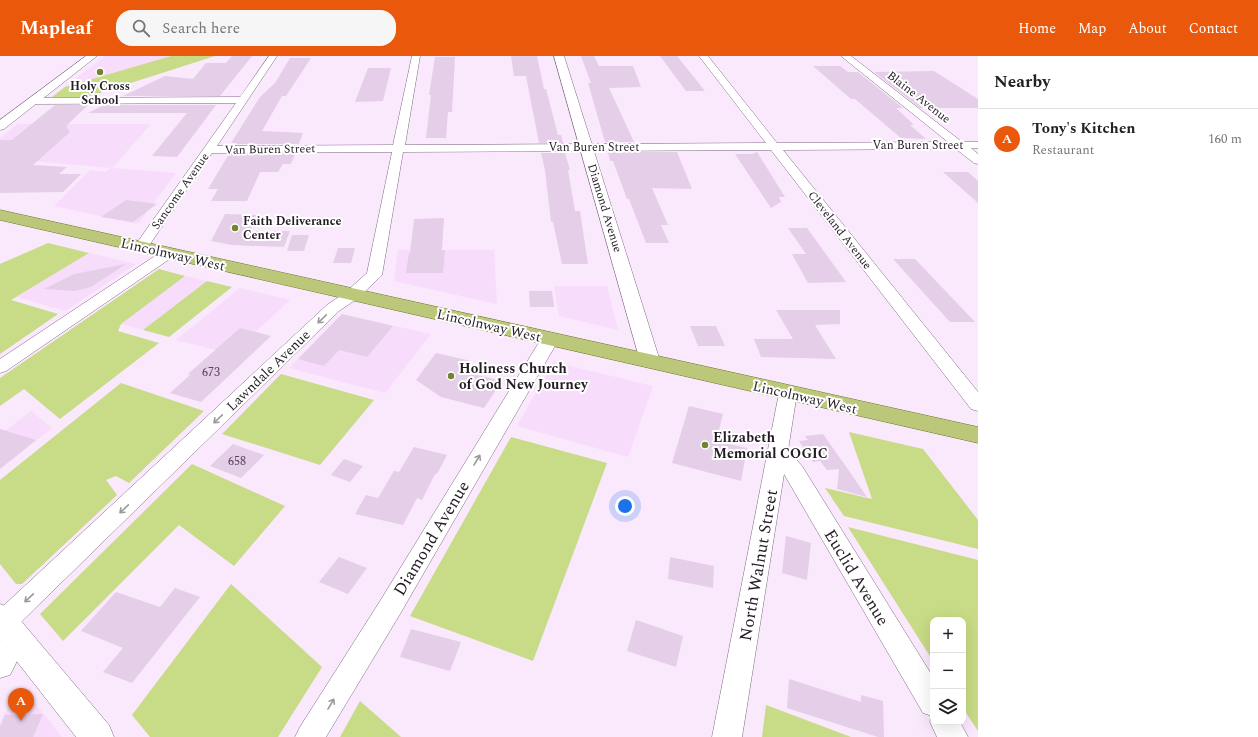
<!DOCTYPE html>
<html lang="en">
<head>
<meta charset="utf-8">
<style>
	body { margin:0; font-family:Spectral,serif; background:#f6f6f6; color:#222 }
	.controls { position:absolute; right:12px; bottom:12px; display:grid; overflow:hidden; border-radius:8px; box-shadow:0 4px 16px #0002 }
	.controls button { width:36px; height:36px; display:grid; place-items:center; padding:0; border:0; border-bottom:1px solid #e0e0e0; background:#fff; color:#222; font:20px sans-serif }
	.you { position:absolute; left:625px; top:450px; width:14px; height:14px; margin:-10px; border:3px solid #fff; border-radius:50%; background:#1a73e8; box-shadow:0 0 0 6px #1a73e833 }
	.badge { display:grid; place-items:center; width:26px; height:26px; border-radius:50%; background:#ea580c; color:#fff; font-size:13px; font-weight:700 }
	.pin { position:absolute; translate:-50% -33px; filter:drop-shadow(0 1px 2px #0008) }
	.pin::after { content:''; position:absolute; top:21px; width:14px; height:12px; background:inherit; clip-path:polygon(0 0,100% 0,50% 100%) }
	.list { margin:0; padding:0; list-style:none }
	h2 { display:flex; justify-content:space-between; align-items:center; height:52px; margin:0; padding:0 16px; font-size:17px }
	h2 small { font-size:13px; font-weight:400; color:#767676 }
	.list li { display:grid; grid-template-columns:26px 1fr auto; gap:12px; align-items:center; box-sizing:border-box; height:60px; padding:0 16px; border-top:1px solid #e0e0e0 }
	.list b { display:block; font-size:15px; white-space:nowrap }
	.list p { margin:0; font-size:13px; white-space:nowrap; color:#767676 }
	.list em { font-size:13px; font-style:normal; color:#767676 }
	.icon { flex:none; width:22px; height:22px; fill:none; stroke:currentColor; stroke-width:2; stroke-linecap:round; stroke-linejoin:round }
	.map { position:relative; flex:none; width:978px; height:681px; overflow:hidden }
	header { display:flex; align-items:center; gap:24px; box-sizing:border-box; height:56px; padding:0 20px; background:#ea580c; color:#fff }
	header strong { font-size:19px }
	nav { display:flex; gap:22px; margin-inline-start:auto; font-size:14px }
	.search { width:280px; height:36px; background:#f6f6f6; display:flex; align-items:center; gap:10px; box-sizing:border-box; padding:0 14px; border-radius:16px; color:#767676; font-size:15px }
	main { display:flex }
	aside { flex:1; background:#fff }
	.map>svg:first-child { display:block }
	.built { fill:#f8dcfc }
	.green { fill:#c8db86 }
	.building { fill:#e5cee8 }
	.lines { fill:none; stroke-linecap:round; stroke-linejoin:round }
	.minor-casing { stroke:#7d6a80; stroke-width:1 }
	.tertiary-casing { stroke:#7d6a80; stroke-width:1 }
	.primary-casing { stroke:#6a7421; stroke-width:1 }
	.minor { fill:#fff; fill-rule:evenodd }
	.tertiary { fill:#fff; fill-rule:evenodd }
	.primary { fill:#bcc879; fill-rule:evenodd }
	.oneway { stroke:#9c999d }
	.poi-dot { fill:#738331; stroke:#fff; stroke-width:1.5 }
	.labels { text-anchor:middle; stroke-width:4; stroke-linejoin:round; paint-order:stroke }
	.far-poi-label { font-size:12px; font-weight:bold; fill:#241c25; stroke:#fff }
	.far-street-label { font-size:12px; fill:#241c25; stroke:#fff }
	.number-label { font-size:12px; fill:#544856 }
	.street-label { font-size:14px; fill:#241c25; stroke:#fff }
	.poi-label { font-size:14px; font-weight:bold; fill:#241c25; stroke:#fff; text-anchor:start }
	.near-street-label { font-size:17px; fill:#241c25; stroke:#fff }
</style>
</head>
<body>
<header>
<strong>Mapleaf</strong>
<div class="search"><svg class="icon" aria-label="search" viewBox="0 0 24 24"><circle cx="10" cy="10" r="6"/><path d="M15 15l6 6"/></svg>Search here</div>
<nav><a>Home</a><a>Map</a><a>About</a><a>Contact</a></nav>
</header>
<main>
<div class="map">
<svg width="978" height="681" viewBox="0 0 978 681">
	<rect width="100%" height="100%" fill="#fae8fd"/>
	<g class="built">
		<path d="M105 0H171L65 31Z"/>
		<path d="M18 68H151L112 112 176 117 138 168 54 150 90 114 106 116 111 112 0 102V82Z"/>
		<path d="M398 194H494L497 248 394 225Z"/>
		<path d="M89 197 136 208 65 255 17 241Z"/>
		<path d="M185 220 207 225 143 274 121 268Z"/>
		<path d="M554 230H607L618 274 559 260Z"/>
		<path d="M240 232 290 244 231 298 176 284Z"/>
		<path d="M342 258 431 278 385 337 289 312Z"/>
		<path d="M553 306 653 330 628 401 517 370Z"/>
		<path d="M31 355 52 372 0 413V379Z"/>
		<path d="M30 641 62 681H0V668L12 642Z"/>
	</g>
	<g class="green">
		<path d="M171 0H215L87 41H52L65 31Z"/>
		<path d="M48 187 89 197 11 244 58 258 0 298V208Z"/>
		<path d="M159 213 185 220 121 268 118 275 159 287 60 363 24 333 0 350V322Z"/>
		<path d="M207 225 232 231 169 281 143 274Z"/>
		<path d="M281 318 374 344 320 409 222 378Z"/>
		<path d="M121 327 204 355 129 427 116 420 106 424 117 439 22 528H16L0 508V424Z"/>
		<path d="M849 376 923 393 978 464V493L844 460 825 432 872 443Z"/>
		<path d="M511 381 607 407 533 605 410 560Z"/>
		<path d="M192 408 285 450 234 510 179 469 63 585 40 558Z"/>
		<path d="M848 471 978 504V675L963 652V564H933V605Z"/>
		<path d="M231 528 322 611 278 681H150L132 659Z"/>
		<path d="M360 645 401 681H340Z"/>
		<path d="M766 649 851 681H762Z"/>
	</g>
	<g class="building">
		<path d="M232 0H252L220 40H123L165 20 193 23 206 7H226Z"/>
		<path d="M511 0H537L544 33H546L558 79H561L563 87H539L526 20H514Z"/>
		<path d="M581 0H594L599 10H633L641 31 609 32 634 86H605L588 27H591Z"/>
		<path d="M660 0H677L705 35H686Z"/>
		<path d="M435 1H455L452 56H448L446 82H426L431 39H429Z"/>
		<path d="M290 2H311L286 40H282L262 75 303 77 299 88H236L237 87H231L260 41 275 27Z"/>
		<path d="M813 10H840L848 16H858L903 52H896L914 69H910L926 83 901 82 855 43H851Z"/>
		<path d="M368 12H391L383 45 355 46Z"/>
		<path d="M934 15 978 43V52H920L874 16Z"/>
		<path d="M55 49H88L66 70 70 76 33 109 67 111 59 118H81L63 136 0 137V84H12Z"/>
		<path d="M104 49H216L177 101 152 100 187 57H88Z"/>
		<path d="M608 96H677L692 133 652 132 668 169H661L669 187H646L629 143H627L613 105H610Z"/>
		<path d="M757 96 785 141H779L781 146 771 152 735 98H752Z"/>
		<path d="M541 97H565L570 114H568L575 155H580L588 208H562L553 166H551L545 114Z"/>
		<path d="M229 98H295L291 108H283L278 116H260L247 145H211L218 133H208Z"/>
		<path d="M943 116H968L978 125V147Z"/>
		<path d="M126 144 157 148 133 166 101 161Z"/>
		<path d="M225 158 258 159 250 175H290L284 191 232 189 211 185Z"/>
		<path d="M444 162 442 194H445L443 217H406L409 197H410L414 163Z"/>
		<path d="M788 172H807L846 226 808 227 792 198H806Z"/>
		<path d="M292 179H309L304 195H287Z"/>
		<path d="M338 192H355L351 207H333Z"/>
		<path d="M893 203H915L975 266H950Z"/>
		<path d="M126 208 91 231 83 233 74 235 44 233 74 218Z"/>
		<path d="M529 235H552L554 251H530Z"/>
		<path d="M776 254H840V268L815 269 836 303 761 301 754 283H793Z"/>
		<path d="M342 258 393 270 367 301 339 294 324 310 298 303Z"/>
		<path d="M690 270H716L725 290H698Z"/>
		<path d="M240 272 271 280 201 346 170 337 190 319 188 318Z"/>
		<path d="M436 297 471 305 464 316 502 325 484 352 441 341 416 324Z"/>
		<path d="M689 350 723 358 716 385 747 392 741 425 672 407Z"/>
		<path d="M0 373 36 384 0 413Z"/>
		<path d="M823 378 847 412 867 441 837 433 839 413 827 414 820 405 813 406 799 385 808 384 805 380Z"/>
		<path d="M233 388 264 399 241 422 210 410Z"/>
		<path d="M414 391 447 399 437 418H435L422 444 417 442 403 469 355 458 366 439 378 442 394 415 399 416Z"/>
		<path d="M344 403 363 410 350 426 331 419Z"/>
		<path d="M786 480 811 487 807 524 782 517Z"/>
		<path d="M339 501 367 512 348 538 319 526Z"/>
		<path d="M670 501 714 510 713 532 668 523Z"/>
		<path d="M175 532 200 541 132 627 103 616 123 592 81 575 116 536 160 551Z"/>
		<path d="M636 564 683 580 676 611 627 595Z"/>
		<path d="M411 573 461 586 450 615 400 601Z"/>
		<path d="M789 623 861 646V639L883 645 884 681H878L787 652Z"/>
		<path d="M43 658 33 681H0V671L5 659Z"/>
	</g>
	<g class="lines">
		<defs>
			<g id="minor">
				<path d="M269 0H277L217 90 393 89 412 0H420L405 89 766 87 699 0H708L777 87 948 86 841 0H851L962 86H978V92H971L978 98V108L974 107 956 93 783 94 978 336V355L971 353 771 94 403 96 382 219 379 222 358 242 339 255 17 570 25 573 29 581 10 619 0 622V585L4 577 0 576V553L327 249 346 236 367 217 392 96 212 97 146 194 141 195 136 194 134 191 236 47 34 48 29 45 34 42 240 41Z"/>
				<path d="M169 193 174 194 176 197 174 200 6 315 0 317V303L164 194Z"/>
				<path d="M550 278 556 279 559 283 400 558 326 681H295L300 671 382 542 541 283 544 279Z"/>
				<path d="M788 331 795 333 797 337 788 394 802 410 933 621V666H960L968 681H937L930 666 932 660 923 657 784 418 742 681H712L779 337 781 333Z"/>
			</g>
			<g id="tertiary">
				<path d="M86 0H97L4 73 0 74V64Z"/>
				<path d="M554 0H564L660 305 657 309 650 311 643 309 640 305Z"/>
				<path d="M0 548 10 552 109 669 114 681H76L0 584Z"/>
			</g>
			<path id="primary" d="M0 154 978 371V387L0 164Z"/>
		</defs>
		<use href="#minor" class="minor-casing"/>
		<use href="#tertiary" class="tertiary-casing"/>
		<use href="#primary" class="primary-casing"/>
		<use href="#minor" class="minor"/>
		<use href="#tertiary" class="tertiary"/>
		<use href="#primary" class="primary"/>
	</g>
	<defs><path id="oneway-shaft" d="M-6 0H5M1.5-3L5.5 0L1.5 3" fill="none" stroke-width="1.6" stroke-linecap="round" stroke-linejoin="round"/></defs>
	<g class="oneway">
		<use href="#oneway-shaft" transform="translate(322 263) rotate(136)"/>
		<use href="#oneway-shaft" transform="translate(218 363) rotate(136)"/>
		<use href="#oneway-shaft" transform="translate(477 404) rotate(-59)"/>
		<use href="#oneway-shaft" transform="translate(124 453) rotate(137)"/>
		<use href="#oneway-shaft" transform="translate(29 542) rotate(137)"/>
		<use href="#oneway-shaft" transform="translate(331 648) rotate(-59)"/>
	</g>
	<g class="poi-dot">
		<circle cx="100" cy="16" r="4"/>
		<circle cx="235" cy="172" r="4"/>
		<circle cx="451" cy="320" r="4"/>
		<circle cx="705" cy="389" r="4"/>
	</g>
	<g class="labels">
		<g class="far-poi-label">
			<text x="100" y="34">Holy Cross<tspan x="100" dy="14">School</tspan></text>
			<text x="243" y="169" text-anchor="start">Faith Deliverance<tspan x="243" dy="14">Center</tspan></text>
		</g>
		<g class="far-street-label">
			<text transform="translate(919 41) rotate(38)" y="4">Blaine Avenue</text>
			<text x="918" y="93">Van Buren Street</text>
			<text x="594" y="95">Van Buren Street</text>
			<text transform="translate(270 93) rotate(-1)" y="4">Van Buren Street</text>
			<text transform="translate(180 135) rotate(-55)" y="4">Sancome Avenue</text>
			<text transform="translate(605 152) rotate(73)" y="4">Diamond Avenue</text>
			<text transform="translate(840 174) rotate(52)" y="4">Cleveland Avenue</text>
		</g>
		<g class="number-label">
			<text x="211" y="320">673</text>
			<text x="237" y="409">658</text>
		</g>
		<g class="street-label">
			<text transform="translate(173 198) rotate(13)" y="5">Lincolnway West</text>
			<text transform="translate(489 269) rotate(13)" y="5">Lincolnway West</text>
			<text transform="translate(268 314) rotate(-44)" y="5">Lawndale Avenue</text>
			<text transform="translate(805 341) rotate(13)" y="5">Lincolnway West</text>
		</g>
		<g class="poi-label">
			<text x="459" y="317">Holiness Church<tspan x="459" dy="16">of God New Journey</tspan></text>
			<text x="713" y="386">Elizabeth<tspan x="713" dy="16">Memorial COGIC</tspan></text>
		</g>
		<g class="near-street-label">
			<text transform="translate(431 482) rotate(-59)" y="6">Diamond Avenue</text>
			<text transform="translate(758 509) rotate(-80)" y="6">North Walnut Street</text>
			<text transform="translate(857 521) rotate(59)" y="6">Euclid Avenue</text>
		</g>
	</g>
</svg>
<div class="controls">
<button>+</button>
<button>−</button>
<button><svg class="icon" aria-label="layers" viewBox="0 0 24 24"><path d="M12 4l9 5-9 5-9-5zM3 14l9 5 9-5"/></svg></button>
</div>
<div class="you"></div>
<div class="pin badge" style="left:21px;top:665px">A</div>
</div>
<aside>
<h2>Nearby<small></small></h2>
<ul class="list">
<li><span class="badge">A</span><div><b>Tony's Kitchen</b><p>Restaurant</p></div><em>160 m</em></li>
</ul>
</aside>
</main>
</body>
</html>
